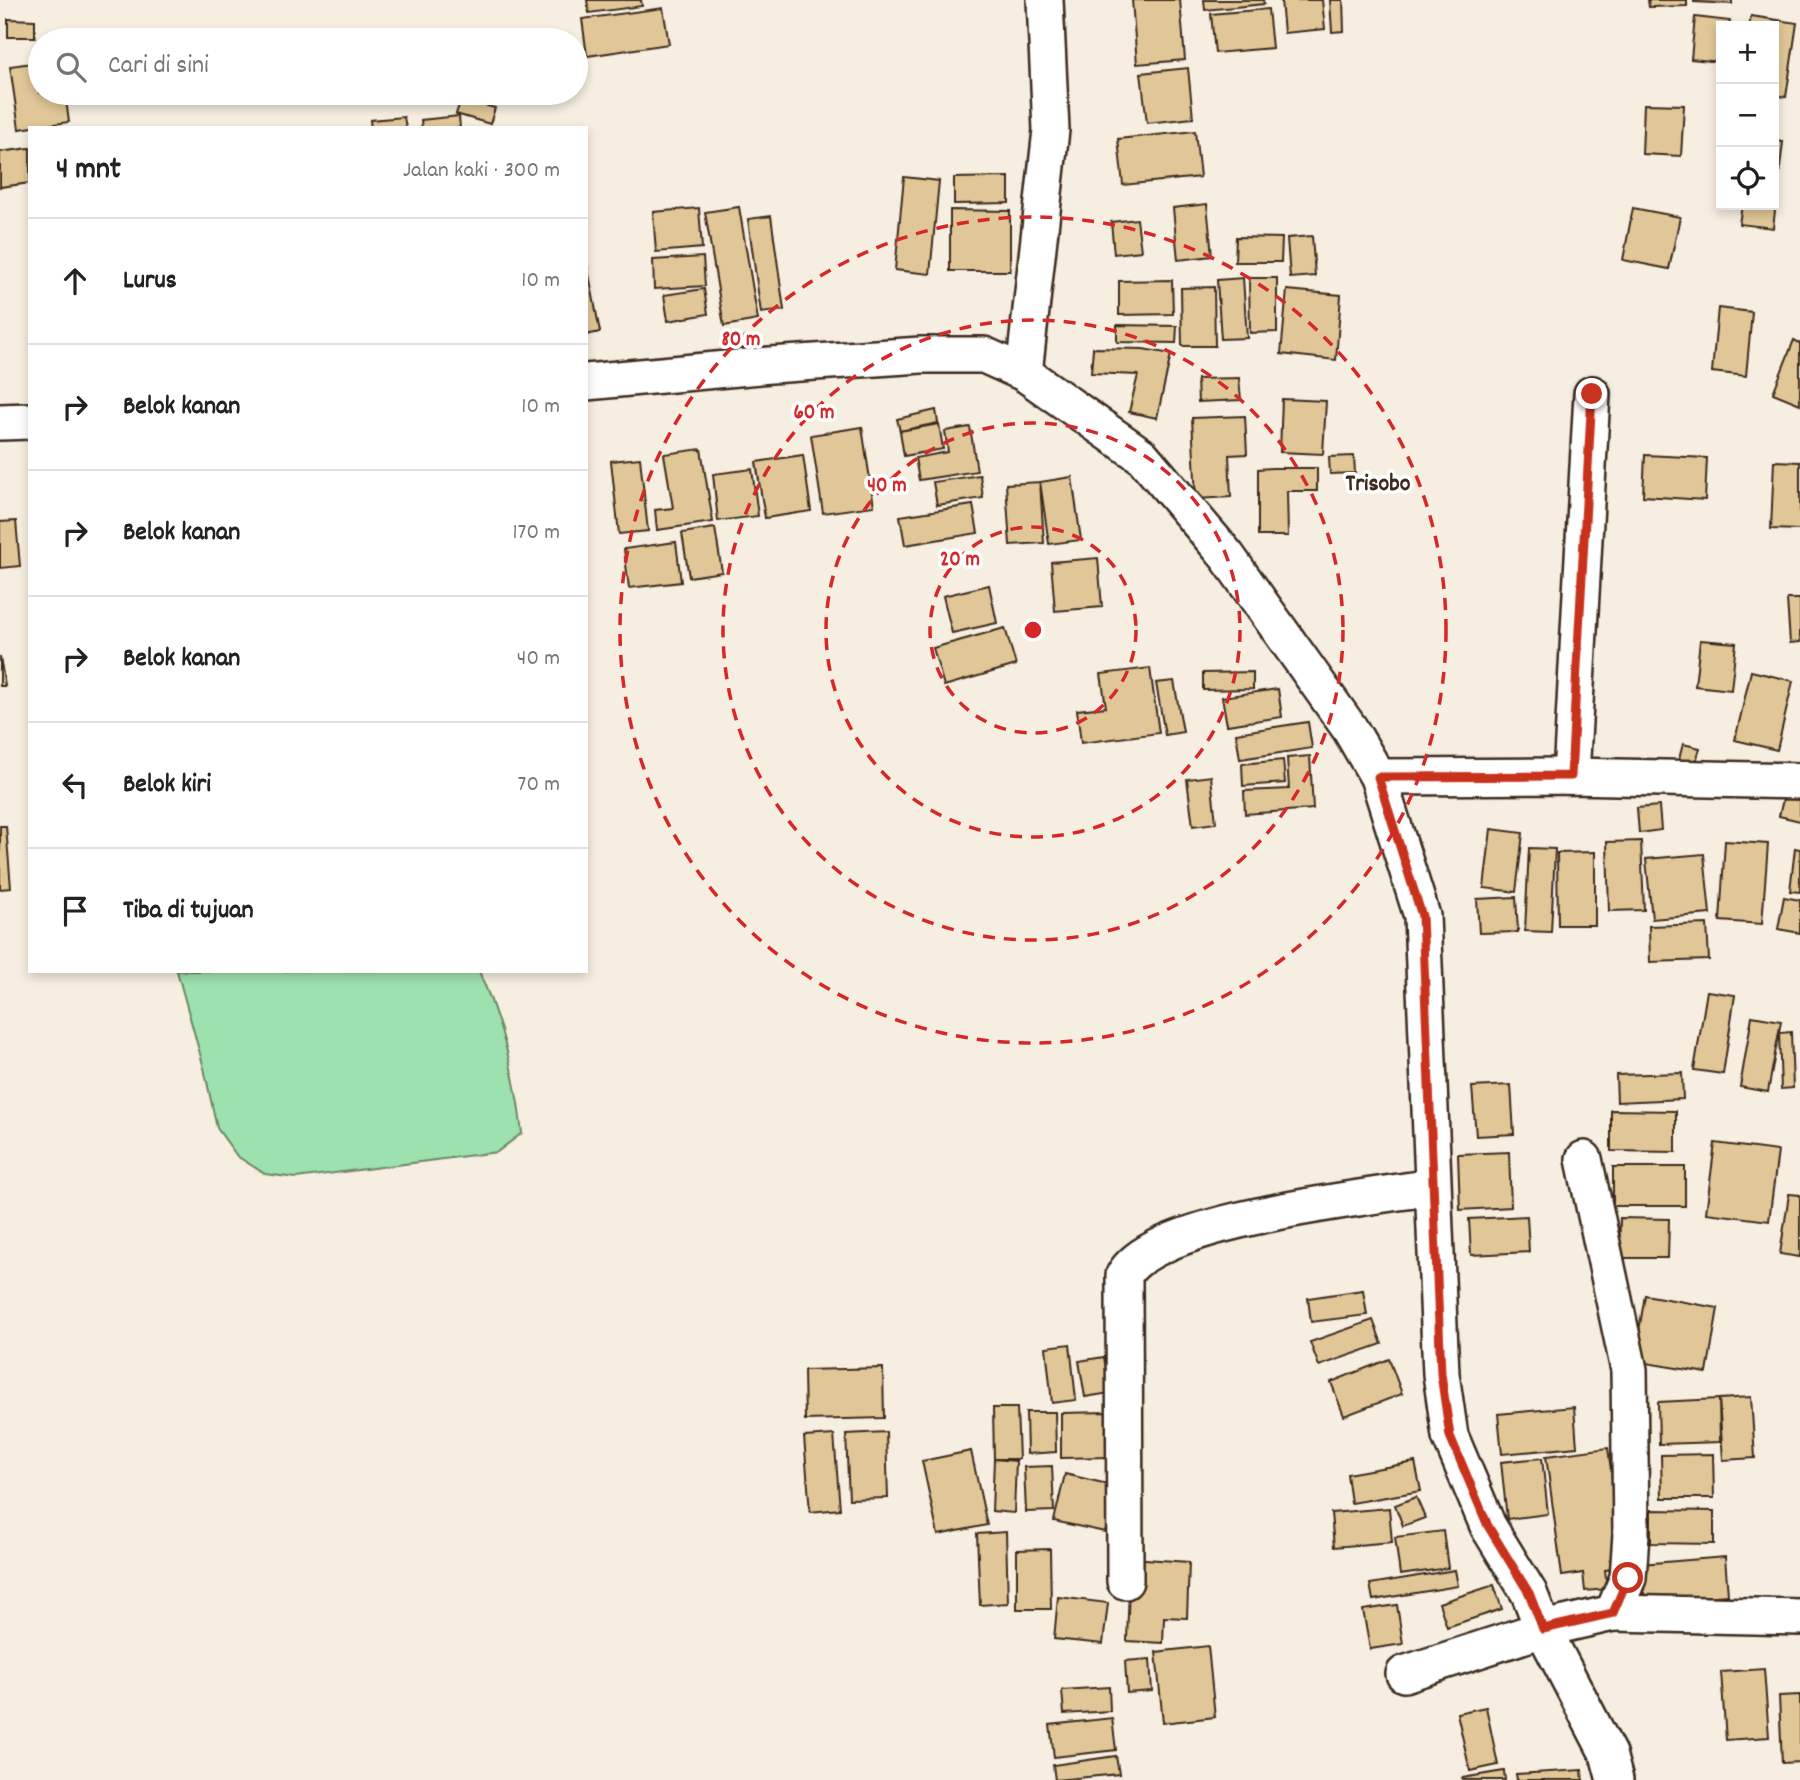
<!DOCTYPE html>
<html lang="id">
<head>
<meta charset="utf-8">
<style>
	body { margin:0; font-family:Dekko,sans-serif; background:#f2f2f2; color:#222 }
	.controls { position:absolute; right:21px; top:21px; display:grid; overflow:hidden; border-radius:0px; box-shadow:0 4px 10px #0003 }
	.controls button { width:63px; height:63px; display:grid; place-items:center; padding:0; border:0; border-bottom:2px solid #e0e0e0; background:#fff; color:#222; font:35px sans-serif }
	.stop { position:absolute; width:21px; height:21px; margin:-16px; border:5px solid #c8321e; border-radius:50%; background:#fff }
	.stop.end { background:#c8321e; border-color:#fff; box-shadow:0 2px 7px #0008 }
	.list { margin:0; padding:0; list-style:none }
	h2 { display:flex; justify-content:space-between; align-items:center; height:91px; margin:0; padding:0 28px; font-size:30px }
	h2 small { font-size:23px; font-weight:400; color:#767676 }
	.list li { display:grid; grid-template-columns:46px 1fr auto; gap:21px; align-items:center; box-sizing:border-box; height:126px; padding:0 28px; border-top:2px solid #e0e0e0 }
	.list b { display:block; font-size:26px; white-space:nowrap }
	.list em { font-size:23px; font-style:normal; color:#767676 }
	.icon { flex:none; width:38px; height:38px; fill:none; stroke:currentColor; stroke-width:2; stroke-linecap:round; stroke-linejoin:round }
	.map { position:relative; flex:none; width:1800px; height:1780px; overflow:hidden }
	.search { position:absolute; background:#fff; box-shadow:0 4px 10px #0003; left:28px; top:28px; width:560px; height:77px; display:flex; align-items:center; gap:18px; box-sizing:border-box; padding:0 24px; border-radius:38px; color:#767676; font-size:26px }
	.panel { position:absolute; background:#fff; box-shadow:0 4px 10px #0003; left:28px; top:126px; width:560px; height:847px; border-radius:0px }
	.map>svg:first-child { display:block }
	.green { fill:#9de2ae; stroke:#6c8666; stroke-width:2 }
	.building { fill:#e1c797; stroke:#3b2a1e; stroke-width:2 }
	.lines { fill:none; stroke-linecap:round; stroke-linejoin:round }
	.minor-casing { stroke:#3b2a1e; stroke-width:40 }
	.minor { stroke:#fff; stroke-width:35 }
	.route { stroke:#c8321e; stroke-width:9 }
	.ring { fill:none; stroke:#d62828; stroke-width:3.5; stroke-dasharray:12 9 }
	.labels { text-anchor:middle; stroke-width:7; stroke-linejoin:round; paint-order:stroke }
	.quarter-label { font-size:24px; font-weight:bold; fill:#3b2a1e; stroke:#fff }
	.centre { fill:#d62828; stroke:#fff; stroke-width:3.5 }
	.ring-label { font-size:21px; text-anchor:middle; font-weight:bold; fill:#d62828; stroke:#fff; stroke-width:7; stroke-linejoin:round; paint-order:stroke }
</style>
</head>
<body>
<div class="map">
<svg width="1800" height="1780" viewBox="0 0 1800 1780">
	<rect width="100%" height="100%" fill="#f6eee0"/>
	<filter id="ink" filterUnits="userSpaceOnUse"><feTurbulence type="fractalNoise" baseFrequency=".0143" numOctaves="2"/><feDisplacementMap in="SourceGraphic" scale="14" xChannelSelector="R" yChannelSelector="G"/><feConvolveMatrix kernelMatrix="1 2 1 2 8 2 1 2 1" color-interpolation-filters="sRGB"/></filter>
	<g filter="url(#ink)">
		<path class="green" d="M177 971H479C501 1021 516 1078 522 1133L497 1152 296 1178 265 1174 237 1156 217 1128 204 1068Z"/>
		<g class="building">
			<path d="M587 0H641L642 6 589 13Z"/>
			<path d="M1132 0H1180L1185 60 1137 64Z"/>
			<path d="M1204 0H1263L1264 4 1205 10Z"/>
			<path d="M1281 0H1322L1325 29 1284 33Z"/>
			<path d="M1330 0H1343L1344 31 1332 32Z"/>
			<path d="M1648 0H1687V6L1649 7Z"/>
			<path d="M1694 0H1732V4L1694 2Z"/>
			<path d="M663 8 669 44 587 56 582 19Z"/>
			<path d="M1268 9 1272 48 1215 53 1211 14Z"/>
			<path d="M1751 16 1797 23 1786 97 1774 95V26H1749Z"/>
			<path d="M1695 17 1730 21 1729 26H1721V62L1691 59Z"/>
			<path d="M8 19 35 20V37H8Z"/>
			<path d="M119 32 120 40H90L89 33Z"/>
			<path d="M40 62V93H65L69 122 19 129 10 66Z"/>
			<path d="M1188 68 1193 118 1147 123 1141 73Z"/>
			<path d="M461 99 495 108 490 124 456 114Z"/>
			<path d="M1644 104 1684 105 1681 156 1642 154Z"/>
			<path d="M459 116 460 128H422L421 120Z"/>
			<path d="M404 117 406 128H371L370 120Z"/>
			<path d="M1195 131 1200 177 1123 185 1118 139Z"/>
			<path d="M1774 141 1783 142 1773 228 1739 224 1742 205H1774Z"/>
			<path d="M30 148V183L0 187V152Z"/>
			<path d="M904 177 939 181 930 274 895 270Z"/>
			<path d="M1009 177V203L954 204V178Z"/>
			<path d="M1207 204 1212 256 1178 260 1173 208Z"/>
			<path d="M739 207 758 320 724 326 705 212Z"/>
			<path d="M699 208 702 248 656 252 653 212Z"/>
			<path d="M1633 208 1680 217 1669 269 1623 260Z"/>
			<path d="M950 210 1010 211V271H950Z"/>
			<path d="M771 216 784 310 761 313 748 219Z"/>
			<path d="M1137 219 1141 251 1114 254 1111 222Z"/>
			<path d="M1312 236 1315 276 1290 278 1287 238Z"/>
			<path d="M1236 237 1282 238 1281 262H1235Z"/>
			<path d="M703 257 705 286 654 289 653 260Z"/>
			<path d="M586 259 600 332 586 335Z"/>
			<path d="M1243 278 1247 338 1221 339 1217 280Z"/>
			<path d="M1249 278H1277V332L1250 333Z"/>
			<path d="M1172 280 1173 314 1119 315V281Z"/>
			<path d="M1214 287 1215 346H1182L1181 288Z"/>
			<path d="M704 289 708 314 668 321 664 295Z"/>
			<path d="M1287 290 1341 295 1336 360 1281 354Z"/>
			<path d="M1718 308 1752 312 1746 376 1712 372Z"/>
			<path d="M1117 325 1177 326 1176 343 1117 342Z"/>
			<path d="M1794 340 1800 343V404L1773 393Z"/>
			<path d="M1093 348 1143 349 1171 354 1157 418 1129 412 1138 375 1091 373Z"/>
			<path d="M1239 378 1241 400 1198 402 1197 379Z"/>
			<path d="M1282 399 1326 401 1323 454 1280 452Z"/>
			<path d="M936 410 938 423 900 431 897 419Z"/>
			<path d="M1245 416 1247 454 1229 455 1231 497 1196 499 1192 418Z"/>
			<path d="M939 424 943 449 904 456 900 431Z"/>
			<path d="M862 427 874 506 823 513 811 435Z"/>
			<path d="M970 427 977 471 919 480 915 458 948 452 945 431Z"/>
			<path d="M701 449 713 522 657 530 655 510 673 508 664 454Z"/>
			<path d="M803 455 811 511 765 518 756 462Z"/>
			<path d="M1645 455 1707 458 1705 500 1643 496Z"/>
			<path d="M1354 456 1355 473 1330 474 1329 457Z"/>
			<path d="M640 458 648 531 619 534 611 461Z"/>
			<path d="M1774 461 1800 462V530L1771 529Z"/>
			<path d="M1272 468H1317V491H1287L1288 536H1258V469Z"/>
			<path d="M752 469 758 516 718 521 713 474Z"/>
			<path d="M980 475 983 498 937 505 933 482Z"/>
			<path d="M1072 477 1081 540 1049 544 1040 482Z"/>
			<path d="M1040 482 1044 543 1010 545 1006 484Z"/>
			<path d="M973 505 978 533 905 545 900 516Z"/>
			<path d="M16 521 20 566 0 568V522Z"/>
			<path d="M715 528 722 572 689 577 682 533Z"/>
			<path d="M676 542 681 582 629 588 624 549Z"/>
			<path d="M1098 558 1102 607 1055 611 1051 562Z"/>
			<path d="M989 585 997 623 952 633 943 596Z"/>
			<path d="M1787 599H1800V642L1790 643Z"/>
			<path d="M1005 628 1016 665 944 686 933 648Z"/>
			<path d="M1700 640 1736 643 1731 690 1695 686Z"/>
			<path d="M0 657 5 686H0Z"/>
			<path d="M1150 668 1159 733 1081 743 1077 710 1106 707 1101 674Z"/>
			<path d="M1751 671 1793 681 1777 750 1735 740Z"/>
			<path d="M1253 672V689L1203 690V673Z"/>
			<path d="M1174 681 1183 732 1165 735 1156 683Z"/>
			<path d="M1278 689 1282 717 1227 725 1222 697Z"/>
			<path d="M1308 722 1312 748 1240 759 1236 733Z"/>
			<path d="M1683 744 1700 748 1691 778 1675 774Z"/>
			<path d="M1310 756 1313 809 1245 814 1244 791 1289 789 1287 758Z"/>
			<path d="M1283 760 1285 783 1243 786 1242 764Z"/>
			<path d="M1211 776 1216 823 1193 826 1187 779Z"/>
			<path d="M1786 787 1800 790V821L1779 816Z"/>
			<path d="M1659 806 1661 830 1639 833 1637 808Z"/>
			<path d="M0 826H6L11 888 0 889Z"/>
			<path d="M1491 829 1523 833 1516 892 1484 888Z"/>
			<path d="M1641 841 1644 910 1609 911 1607 842Z"/>
			<path d="M1725 841 1768 844 1762 924 1720 921Z"/>
			<path d="M1529 848 1555 849 1551 932 1525 931Z"/>
			<path d="M1795 848 1800 849V892L1790 891Z"/>
			<path d="M1595 852V925H1558L1557 853Z"/>
			<path d="M1704 854 1710 914 1652 919 1646 859Z"/>
			<path d="M1516 897 1518 932 1479 933 1477 899Z"/>
			<path d="M1784 897 1800 900V933L1778 929Z"/>
			<path d="M1707 924 1709 960 1650 962 1649 926Z"/>
			<path d="M1707 991 1735 995 1723 1074 1694 1070Z"/>
			<path d="M1752 1016 1781 1021 1768 1092 1740 1087Z"/>
			<path d="M1791 1032 1793 1088 1781 1089 1779 1033Z"/>
			<path d="M1682 1073 1683 1099 1617 1102 1616 1075Z"/>
			<path d="M1511 1085 1514 1134 1476 1136 1472 1087Z"/>
			<path d="M1611 1110 1676 1111V1152L1611 1151Z"/>
			<path d="M1715 1143 1778 1151 1769 1221 1706 1213Z"/>
			<path d="M1509 1152 1511 1207 1460 1210 1458 1154Z"/>
			<rect x="1613" y="1167" width="72" height="39"/>
			<path d="M1789 1194 1800 1195V1257L1780 1254Z"/>
			<path d="M1527 1216 1529 1252 1471 1255 1469 1219Z"/>
			<path d="M1620 1218 1669 1219 1668 1258H1619Z"/>
			<path d="M1363 1290 1367 1315 1311 1322 1308 1298Z"/>
			<path d="M1645 1295 1718 1308 1707 1373 1634 1361Z"/>
			<path d="M1373 1320 1382 1344 1319 1366 1310 1342Z"/>
			<path d="M1070 1344 1076 1400 1052 1403 1046 1347Z"/>
			<path d="M1104 1357 1110 1393 1085 1397 1079 1361Z"/>
			<path d="M1389 1359 1402 1394 1344 1416 1331 1382Z"/>
			<path d="M883 1368 884 1418 805 1420 804 1370Z"/>
			<path d="M1751 1397 1755 1458 1723 1460 1719 1399Z"/>
			<path d="M1719 1399 1720 1442 1659 1444 1658 1402Z"/>
			<path d="M1574 1407 1577 1447 1502 1454 1498 1414Z"/>
			<path d="M993 1408H1017L1019 1459H994Z"/>
			<path d="M1026 1412H1055L1056 1452 1027 1454Z"/>
			<path d="M1108 1412V1457L1061 1458V1413Z"/>
			<path d="M886 1432 888 1498 849 1499 846 1434Z"/>
			<path d="M834 1435 840 1509 810 1512 804 1437Z"/>
			<path d="M1608 1448 1624 1568 1605 1570 1607 1589 1585 1591 1583 1573 1562 1576 1546 1456Z"/>
			<path d="M971 1451 987 1525 938 1535 922 1461Z"/>
			<path d="M1713 1454 1714 1498H1662L1661 1455Z"/>
			<path d="M1542 1458 1548 1514 1507 1519 1501 1462Z"/>
			<path d="M994 1459 1016 1461 1014 1513 992 1511Z"/>
			<path d="M1415 1462 1421 1491 1351 1503 1347 1474Z"/>
			<path d="M1052 1466 1054 1511 1026 1512 1024 1467Z"/>
			<path d="M1065 1474 1116 1486 1105 1532 1054 1521Z"/>
			<path d="M1416 1497 1425 1518 1403 1526 1395 1505Z"/>
			<path d="M1389 1508 1392 1542 1334 1547 1331 1513Z"/>
			<path d="M1651 1510 1714 1511V1544L1651 1543Z"/>
			<path d="M1443 1531 1448 1568 1400 1575 1395 1537Z"/>
			<path d="M1006 1532 1008 1603 980 1605 977 1534Z"/>
			<path d="M1050 1549 1051 1609H1017V1550Z"/>
			<path d="M1725 1557 1728 1595 1645 1601 1641 1564Z"/>
			<path d="M1130 1558 1189 1562 1187 1618 1164 1617 1163 1643 1127 1641Z"/>
			<path d="M1455 1570 1458 1586 1373 1600 1370 1584Z"/>
			<path d="M1494 1585 1502 1609 1447 1627 1439 1603Z"/>
			<path d="M1058 1597 1108 1603 1103 1644 1054 1639Z"/>
			<path d="M1397 1605 1403 1644 1370 1649 1363 1610Z"/>
			<path d="M1208 1646 1215 1717 1163 1723 1156 1652Z"/>
			<path d="M1150 1659 1152 1691 1127 1693 1125 1661Z"/>
			<path d="M1764 1669 1769 1737 1726 1740 1721 1672Z"/>
			<path d="M1109 1687 1110 1711 1064 1714 1062 1690Z"/>
			<path d="M1800 1695V1762L1782 1763 1779 1696Z"/>
			<path d="M1486 1707 1498 1765 1470 1771 1457 1713Z"/>
			<path d="M1112 1718 1116 1750 1054 1757 1050 1725Z"/>
			<path d="M1116 1756 1119 1774 1055 1780 1053 1765Z"/>
			<path d="M1582 1770 1583 1780H1517L1516 1774Z"/>
			<path d="M1504 1771 1505 1780H1463L1462 1778Z"/>
		</g>
		<g class="lines">
			<defs>
				<g id="minor">
					<path d="M1024 373 1051 130 1045 0"/>
					<path d="M586 382 770 365 921 355H984L1024 373 1142 456 1227 556 1350 729 1378 777 1422 916 1441 1374 1450 1436 1488 1526 1529 1593 1543 1629 1608 1754 1615 1780"/>
					<path d="M0 422 30 421"/>
					<path d="M1571 776 1592 394"/>
					<path d="M1378 777 1571 776 1800 781"/>
					<path d="M1125 1581 1124 1275C1153 1220 1367 1198 1432 1187"/>
					<path d="M1613 1613 1800 1617"/>
					<path d="M1404 1674 1543 1629 1613 1613 1628 1578 1631 1534 1629 1370 1584 1159"/>
				</g>
			</defs>
			<use href="#minor" class="minor-casing"/>
			<use href="#minor" class="minor"/>
		</g>
	</g>
	<g class="lines" filter="url(#ink)">
		<path class="route" d="M1592 394 1571 776 1378 777 1422 916 1441 1374 1450 1436 1488 1526 1529 1593 1543 1629 1613 1613 1628 1578"/>
	</g>
	<g class="ring">
		<circle cx="1033" cy="630" r="103"/>
		<circle cx="1033" cy="630" r="207"/>
		<circle cx="1033" cy="630" r="310"/>
		<circle cx="1033" cy="630" r="413"/>
	</g>
	<g class="labels">
		<g class="quarter-label">
			<text x="1378" y="490">Trisobo</text>
		</g>
	</g>
	<circle cx="1033" cy="630" r="10" class="centre"/>
	<g class="ring-label">
		<text x="741" y="345">80 m</text>
		<text x="814" y="418">60 m</text>
		<text x="887" y="491">40 m</text>
		<text x="960" y="565">20 m</text>
	</g>
</svg>
<div class="controls">
<button>+</button>
<button>−</button>
<button><svg class="icon" aria-label="locate" viewBox="0 0 24 24"><circle cx="12" cy="12" r="6"/><path d="M12 2v4M12 18v4M2 12h4M18 12h4"/></svg></button>
</div>
<div class="stop" style="left:1628px;top:1578px"></div>
<div class="stop end" style="left:1592px;top:394px"></div>
<div class="search"><svg class="icon" aria-label="search" viewBox="0 0 24 24"><circle cx="10" cy="10" r="6"/><path d="M15 15l6 6"/></svg>Cari di sini</div>
<section class="panel">
<h2>4 mnt<small>Jalan kaki · 300 m</small></h2>
<ul class="list">
<li><svg class="icon" aria-label="ahead" viewBox="0 0 24 24"><path d="M12 20V5M6 11l6-6 6 6"/></svg><div><b>Lurus</b></div><em>10 m</em></li>
<li><svg class="icon" aria-label="right" viewBox="0 0 24 24"><path d="M7 20v-9h11M14 6l5 5-5 5"/></svg><div><b>Belok kanan</b></div><em>10 m</em></li>
<li><svg class="icon" aria-label="right" viewBox="0 0 24 24"><path d="M7 20v-9h11M14 6l5 5-5 5"/></svg><div><b>Belok kanan</b></div><em>170 m</em></li>
<li><svg class="icon" aria-label="right" viewBox="0 0 24 24"><path d="M7 20v-9h11M14 6l5 5-5 5"/></svg><div><b>Belok kanan</b></div><em>40 m</em></li>
<li><svg class="icon" aria-label="left" viewBox="0 0 24 24"><path d="M17 20v-9H6M10 6l-5 5 5 5"/></svg><div><b>Belok kiri</b></div><em>70 m</em></li>
<li><svg class="icon" aria-label="arrive" viewBox="0 0 24 24"><path d="M6 21V4h12l-3 4 3 4H6"/></svg><div><b>Tiba di tujuan</b></div></li>
</ul>
</section>
</div>
</body>
</html>
